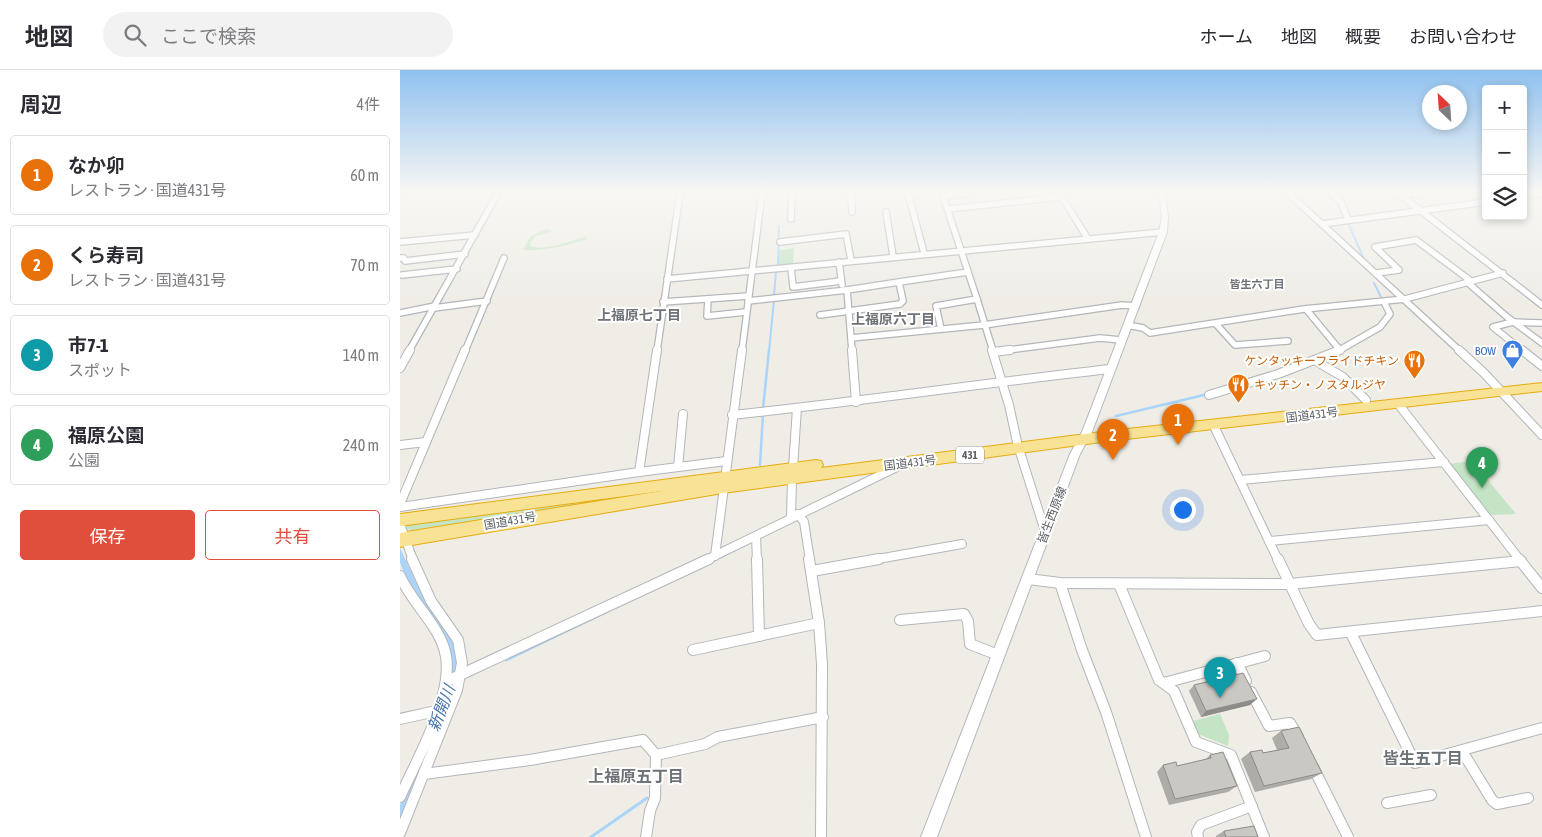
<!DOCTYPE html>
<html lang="ja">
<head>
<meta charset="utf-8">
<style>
	body { margin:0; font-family:"Asap Condensed","Noto Sans JP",sans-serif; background:#f2f2f3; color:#2b2b33 }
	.controls { position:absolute; right:15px; top:15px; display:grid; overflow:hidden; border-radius:5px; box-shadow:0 2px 8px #0003 }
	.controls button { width:45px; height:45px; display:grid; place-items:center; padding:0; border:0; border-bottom:1px solid #e1e1e2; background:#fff; color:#2b2b33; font:25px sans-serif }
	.compass { position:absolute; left:1022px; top:15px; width:45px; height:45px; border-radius:50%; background:#fff; box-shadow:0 2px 8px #0003; rotate:335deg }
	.you { position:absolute; left:782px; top:439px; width:18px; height:18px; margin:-12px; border:4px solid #fff; border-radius:50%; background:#1a73e8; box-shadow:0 0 0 8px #1a73e833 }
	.badge { display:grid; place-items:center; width:32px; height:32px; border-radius:50%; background:#df4f3b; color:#fff; font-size:16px; font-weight:700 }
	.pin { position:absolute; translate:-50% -41px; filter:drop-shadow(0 1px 2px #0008) }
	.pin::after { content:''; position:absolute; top:26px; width:18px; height:15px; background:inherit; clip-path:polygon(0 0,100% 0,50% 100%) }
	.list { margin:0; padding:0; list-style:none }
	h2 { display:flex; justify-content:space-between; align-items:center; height:65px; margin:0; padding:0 20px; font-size:21px }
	h2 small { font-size:16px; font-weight:400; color:#7c7c81 }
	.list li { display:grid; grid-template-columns:32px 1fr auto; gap:15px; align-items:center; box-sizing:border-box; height:80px; margin:0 10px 10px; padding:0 10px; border:1px solid #e1e1e2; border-radius:5px }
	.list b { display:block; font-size:19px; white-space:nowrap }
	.list p { margin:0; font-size:16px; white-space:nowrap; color:#7c7c81 }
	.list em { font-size:16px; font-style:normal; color:#7c7c81 }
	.actions { display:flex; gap:10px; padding:15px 20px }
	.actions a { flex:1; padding:11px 0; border:1px solid #df4f3b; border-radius:5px; text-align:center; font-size:18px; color:#df4f3b }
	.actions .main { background:#df4f3b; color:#fff }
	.icon { flex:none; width:28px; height:28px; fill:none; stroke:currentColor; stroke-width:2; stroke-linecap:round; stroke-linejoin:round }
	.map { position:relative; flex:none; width:1142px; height:767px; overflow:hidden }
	header { display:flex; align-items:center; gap:30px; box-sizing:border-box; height:70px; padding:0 25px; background:#fff; border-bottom:1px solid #e1e1e2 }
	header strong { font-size:24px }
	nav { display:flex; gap:28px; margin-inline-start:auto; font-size:18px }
	.search { width:350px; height:45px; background:#f2f2f3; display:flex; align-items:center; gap:12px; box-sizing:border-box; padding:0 18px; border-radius:28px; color:#7c7c81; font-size:19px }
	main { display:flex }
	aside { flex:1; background:#fff }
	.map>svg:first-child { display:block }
	.green { fill:#c4e5c5 }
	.water { fill:#abd4fa }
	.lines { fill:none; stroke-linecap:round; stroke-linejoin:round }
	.stream-far2 { stroke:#abd4fa; stroke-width:2 }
	.stream-far1 { stroke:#abd4fa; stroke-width:2.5 }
	.stream { stroke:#abd4fa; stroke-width:3 }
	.street-far2-casing { stroke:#b3b6ba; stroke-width:8 }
	.street-far1-casing { stroke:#b3b6ba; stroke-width:10 }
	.street-casing { stroke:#b3b6ba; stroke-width:12 }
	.secondary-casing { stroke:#b4b8bc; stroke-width:2 }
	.highway-casing { stroke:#e7ac0e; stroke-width:2 }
	.street-far2 { stroke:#fff; stroke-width:5.5 }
	.street-far1 { stroke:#fff; stroke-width:8 }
	.street { stroke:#fff; stroke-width:10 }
	.secondary { fill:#fff; fill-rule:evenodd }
	.highway { fill:#f7e295; fill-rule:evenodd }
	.wall { fill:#aeaca7 }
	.shaded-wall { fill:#8d8c88 }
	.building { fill:#cac8c2; stroke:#8d8c88 }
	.labels { text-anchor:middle; stroke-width:4; stroke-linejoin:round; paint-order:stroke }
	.far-neighbourhood-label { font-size:11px; font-weight:bold; fill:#6e7377; stroke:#fff }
	.shield { fill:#fff; stroke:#8e9093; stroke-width:1 }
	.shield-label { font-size:11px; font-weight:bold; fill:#5d6165 }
	.shop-label { font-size:12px; fill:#366cbe; stroke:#fff; text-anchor:end }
	.food-label { font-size:12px; fill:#c56008; stroke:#fff; text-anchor:end }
	.street-label { font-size:12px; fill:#5d6165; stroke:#fff }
	.neighbourhood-label { font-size:14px; font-weight:bold; fill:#6e7377; stroke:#fff }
	.near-water-label { font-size:16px; font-style:italic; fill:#4875ac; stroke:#fff }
	.near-neighbourhood-label { font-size:16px; font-weight:bold; fill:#6e7377; stroke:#fff }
</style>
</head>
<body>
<header>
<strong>地図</strong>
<div class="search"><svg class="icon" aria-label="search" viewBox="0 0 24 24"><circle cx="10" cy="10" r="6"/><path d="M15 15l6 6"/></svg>ここで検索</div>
<nav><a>ホーム</a><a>地図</a><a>概要</a><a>お問い合わせ</a></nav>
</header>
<main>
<aside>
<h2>周辺<small>4件</small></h2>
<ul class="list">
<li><span class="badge" style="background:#e8710a">1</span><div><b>なか卯</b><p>レストラン · 国道431号</p></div><em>60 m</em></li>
<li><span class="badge" style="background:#e8710a">2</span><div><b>くら寿司</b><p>レストラン · 国道431号</p></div><em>70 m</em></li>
<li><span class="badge" style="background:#0f9aa8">3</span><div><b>市7-1</b><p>スポット</p></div><em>140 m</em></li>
<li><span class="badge" style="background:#2e9e5b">4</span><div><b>福原公園</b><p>公園</p></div><em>240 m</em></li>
</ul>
<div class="actions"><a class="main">保存</a><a>共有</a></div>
</aside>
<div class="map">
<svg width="1142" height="767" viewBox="0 0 1142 767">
	<rect width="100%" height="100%" fill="#efede6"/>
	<g class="green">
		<path d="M146 159 153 161 136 166 130 173 131 176C146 182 170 170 186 167L187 169C167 176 144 181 123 180L130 167Z"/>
		<path d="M394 178 393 196 378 198 379 180Z"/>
		<path d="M1072 391 1116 444 1094 445 1087 443 1049 394Z"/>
		<path d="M269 420 99 449 12 460 6 459 8 455 236 423Z"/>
		<path d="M820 644 829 665 828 676 798 664 793 651Z"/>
	</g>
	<path class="water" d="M0 478 22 525 56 576 58 588 54 620 0 752V735L47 623 52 602V591L46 572 6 510 0 492Z"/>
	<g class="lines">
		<g class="stream-far2">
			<path d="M948 153 964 189"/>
			<path d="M378 198 379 156"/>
			<path d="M974 213 982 229"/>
			<path d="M374 226 376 201"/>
			<path d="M369 281 374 230"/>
		</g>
		<g class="stream-far1">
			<path d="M363 339 369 280"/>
			<path d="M716 346 804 325"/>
			<path d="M360 395 363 343"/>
			<path d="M315 490 353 471"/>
		</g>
		<g class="stream">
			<path d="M311 492 317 489"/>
			<path d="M106 590 206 542"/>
			<path d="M191 767 247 728"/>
		</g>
		<defs>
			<g id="street-far2">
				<path d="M451 123 452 142"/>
				<path d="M508 123 524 183"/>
				<path d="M888 123 1060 281"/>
				<path d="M935 123 932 124 941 132 948 150"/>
				<path d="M998 123 1142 235"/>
				<path d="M660 124 688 169"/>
				<path d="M1002 125 1022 123"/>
				<path d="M543 126 572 123"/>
				<path d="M1123 126 1142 123"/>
				<path d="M548 139 661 127"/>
				<path d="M486 142 493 186"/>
				<path d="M391 149 392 123"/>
				<path d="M922 154 1086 132"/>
				<path d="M0 172 75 165"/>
				<path d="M380 172 446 164 451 190"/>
				<path d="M0 188H4L5 191 65 184"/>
				<path d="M439 192 442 215"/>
				<path d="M391 198 393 217 441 211"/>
				<path d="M977 203 999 200 975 177 1016 170 1071 211"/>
				<path d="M2 205 57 199"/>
				<path d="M267 209 763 162"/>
				<path d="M499 212 568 202"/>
				<path d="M1067 212 1107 247 1142 273"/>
				<path d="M308 229 307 246 346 242"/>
				<path d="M577 229 593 281"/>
				<path d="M348 231 447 220 452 281"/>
				<path d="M263 232 348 226"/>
				<path d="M34 238 87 231"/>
				<path d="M906 239 939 279"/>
				<path d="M0 243 35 236"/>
				<path d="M420 245 500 234 503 231 499 212 447 220"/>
				<path d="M816 254 835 275 888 271"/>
				<path d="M727 255 743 258 750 263 904 239 1005 229 1103 203"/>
				<path d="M541 259 536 236 577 229 542 123"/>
				<path d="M451 268 584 255 722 235 736 236"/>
				<path d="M9 281 98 123"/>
				<path d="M65 281 104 188"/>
				<path d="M257 281 280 123"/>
				<path d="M342 281 362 123"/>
				<path d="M600 281 700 268 721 270"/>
				<path d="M938 281 980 257 990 244 984 232"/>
				<path d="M1123 281 1093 257 1113 252 1142 253"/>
			</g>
			<g id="street-far1">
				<path d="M257 280 239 402 326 391"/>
				<path d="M452 280 456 332"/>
				<path d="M592 280 609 335 617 372"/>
				<path d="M1059 280 1084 303 1142 365"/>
				<path d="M1122 280 1142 296"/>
				<path d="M593 282 610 280"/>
				<path d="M916 291 943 307 966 330"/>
				<path d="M0 298 10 280"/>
				<path d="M809 325 878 304 940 280"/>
				<path d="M999 335 1120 490"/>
				<path d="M332 345C458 332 584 313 710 299"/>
				<path d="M814 356 878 490"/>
				<path d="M0 375 26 372"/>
				<path d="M619 379 645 461"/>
				<path d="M278 397 283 344"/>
				<path d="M393 398 397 338"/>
				<path d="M840 410 1044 392"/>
				<path d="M0 434 65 280"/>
				<path d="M0 437 239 402"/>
				<path d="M398 444 404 452 410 490"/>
				<path d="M391 447 392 408"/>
				<path d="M0 454 13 490"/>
				<path d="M356 466 357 490"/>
				<path d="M869 471 1089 450"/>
				<path d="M315 486 342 280"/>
				<path d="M306 490 499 396"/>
				<path d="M472 490 562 474"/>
			</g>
			<g id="street">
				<path d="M357 489 359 566"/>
				<path d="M409 489 419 553 422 594 421 767"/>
				<path d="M878 489 909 554 917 565 1142 541"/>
				<path d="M1119 489 1142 518"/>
				<path d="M412 501 479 489"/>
				<path d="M0 506C11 531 36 553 44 578 58 619 17 689 0 727"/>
				<path d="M628 509 660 513 890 514 1121 491"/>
				<path d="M660 513 682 580 706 642 746 767"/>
				<path d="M719 514 759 610 774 621 796 672 831 685 864 767"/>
				<path d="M500 550 564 544 568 551 570 574 598 585"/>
				<path d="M951 563 1015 693 1142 658"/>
				<path d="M293 580 419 553"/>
				<path d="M837 593 846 611"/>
				<path d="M47 611 309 489"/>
				<path d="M764 613 865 586"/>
				<path d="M851 622 869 656 890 653 898 667"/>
				<path d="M0 649 36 641"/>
				<path d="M1062 681 1092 730 1097 734 1128 728"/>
				<path d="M913 697 948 767"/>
				<path d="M24 704 130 690 243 670 256 685 305 674 318 667 423 647"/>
				<path d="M987 733 1031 725"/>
				<path d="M0 763 57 620 62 593 58 570 31 531 12 489"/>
				<path d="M246 767 250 741 255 728 256 685"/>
				<path d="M798 767 797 762 801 755 852 736"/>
			</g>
			<g id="secondary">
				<path d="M2 123H8L0 131V125Z"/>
				<path d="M759 123H765L768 147 767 162 692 362 680 384 537 767H521L670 384 682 362 759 162 762 147Z"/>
			</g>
			<path id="highway" d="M1142 313V321L709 371 323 423 0 477V463L262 421 0 456V444L416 390 421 391 423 395 421 398 709 361Z"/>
		</defs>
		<use href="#street-far2" class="street-far2-casing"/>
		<use href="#street-far1" class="street-far1-casing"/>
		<use href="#street" class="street-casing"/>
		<use href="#secondary" class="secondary-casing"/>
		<use href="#highway" class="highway-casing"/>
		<use href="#street-far2" class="street-far2"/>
		<use href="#street-far1" class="street-far1"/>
		<use href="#street" class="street"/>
		<use href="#secondary" class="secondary"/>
		<use href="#highway" class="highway"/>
	</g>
	<g class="wall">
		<path d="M794 615 850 635 801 647 789 621Z"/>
		<path d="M881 661 922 703 911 709 855 722 841 689 850 682 863 683 877 680 872 668Z"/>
		<path d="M810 685 837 716 828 722 769 735 757 702 763 695 777 696 805 690Z"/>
		<path d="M824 761 858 767H816V766Z"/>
	</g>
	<path class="shaded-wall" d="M857 629 850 635 801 647 806 641Z"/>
	<g class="building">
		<path d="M843 603 857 629 806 641 794 615Z"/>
		<path d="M899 657 922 703 864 716 850 682 862 680 863 683 889 678 881 661Z"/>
		<path d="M823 682 837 716 775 729 763 695 776 692 777 696 811 688 810 685Z"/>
		<path d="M854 756 858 767H826L824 761Z"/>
	</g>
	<linearGradient id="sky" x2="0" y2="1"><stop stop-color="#8fc1ef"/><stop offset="0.53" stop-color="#f8f7f4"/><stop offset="1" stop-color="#f8f7f4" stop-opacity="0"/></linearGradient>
	<rect width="1142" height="230" fill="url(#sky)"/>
	<defs>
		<symbol id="shop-pin" viewBox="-11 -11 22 30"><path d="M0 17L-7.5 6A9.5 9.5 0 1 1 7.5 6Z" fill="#3f7fe0" stroke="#fff"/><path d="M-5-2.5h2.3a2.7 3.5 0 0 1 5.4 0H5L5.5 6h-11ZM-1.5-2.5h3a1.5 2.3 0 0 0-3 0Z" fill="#fff"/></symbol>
		<symbol id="restaurant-pin" viewBox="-11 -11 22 30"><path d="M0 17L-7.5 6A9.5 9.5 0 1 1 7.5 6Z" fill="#e8710a" stroke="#fff"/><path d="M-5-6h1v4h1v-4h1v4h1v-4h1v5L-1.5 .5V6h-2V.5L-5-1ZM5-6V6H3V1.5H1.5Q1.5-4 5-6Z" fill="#fff"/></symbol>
	</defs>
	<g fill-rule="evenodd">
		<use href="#shop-pin" x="1100" y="268" width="25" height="34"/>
		<use href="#restaurant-pin" x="1002" y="278" width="25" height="34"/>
		<use href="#restaurant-pin" x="826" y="302" width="25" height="34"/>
	</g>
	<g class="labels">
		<g class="far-neighbourhood-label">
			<text x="857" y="218">皆生六丁目</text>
		</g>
		<rect class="shield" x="556" y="376.5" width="28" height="17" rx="4"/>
		<g class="shield-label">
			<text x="570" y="389">431</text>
		</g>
		<g class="shop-label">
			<text x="1096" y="285">BOW</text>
		</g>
		<g class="food-label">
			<text x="999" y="295">ケンタッキーフライドチキン</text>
			<text x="854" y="319" text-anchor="start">キッチン・ノスタルジヤ</text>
		</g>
		<g class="street-label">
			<text transform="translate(912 345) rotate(-7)" y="4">国道431号</text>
			<text transform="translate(510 393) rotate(-7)" y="4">国道431号</text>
			<text transform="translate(652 445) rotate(-69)" y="4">皆生西原線</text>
			<text transform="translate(110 451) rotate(-10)" y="4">国道431号</text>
		</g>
		<g class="neighbourhood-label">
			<text x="239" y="250">上福原七丁目</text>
			<text x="493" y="254">上福原六丁目</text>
		</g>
		<g class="near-water-label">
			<text transform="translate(41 638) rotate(-69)" y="6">新開川</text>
		</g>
		<g class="near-neighbourhood-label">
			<text x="1023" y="694">皆生五丁目</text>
			<text x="236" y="712">上福原五丁目</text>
		</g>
	</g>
</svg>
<div class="controls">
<button>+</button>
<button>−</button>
<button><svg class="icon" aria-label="layers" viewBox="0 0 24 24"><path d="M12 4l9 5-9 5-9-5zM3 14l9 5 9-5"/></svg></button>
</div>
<svg class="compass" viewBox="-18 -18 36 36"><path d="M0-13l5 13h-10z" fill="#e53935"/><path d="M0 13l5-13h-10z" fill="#7c7c81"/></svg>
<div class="you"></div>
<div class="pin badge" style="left:778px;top:375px;background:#e8710a">1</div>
<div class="pin badge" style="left:713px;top:390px;background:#e8710a">2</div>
<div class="pin badge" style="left:820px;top:628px;background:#0f9aa8">3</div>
<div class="pin badge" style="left:1082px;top:418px;background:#2e9e5b">4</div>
</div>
</main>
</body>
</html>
